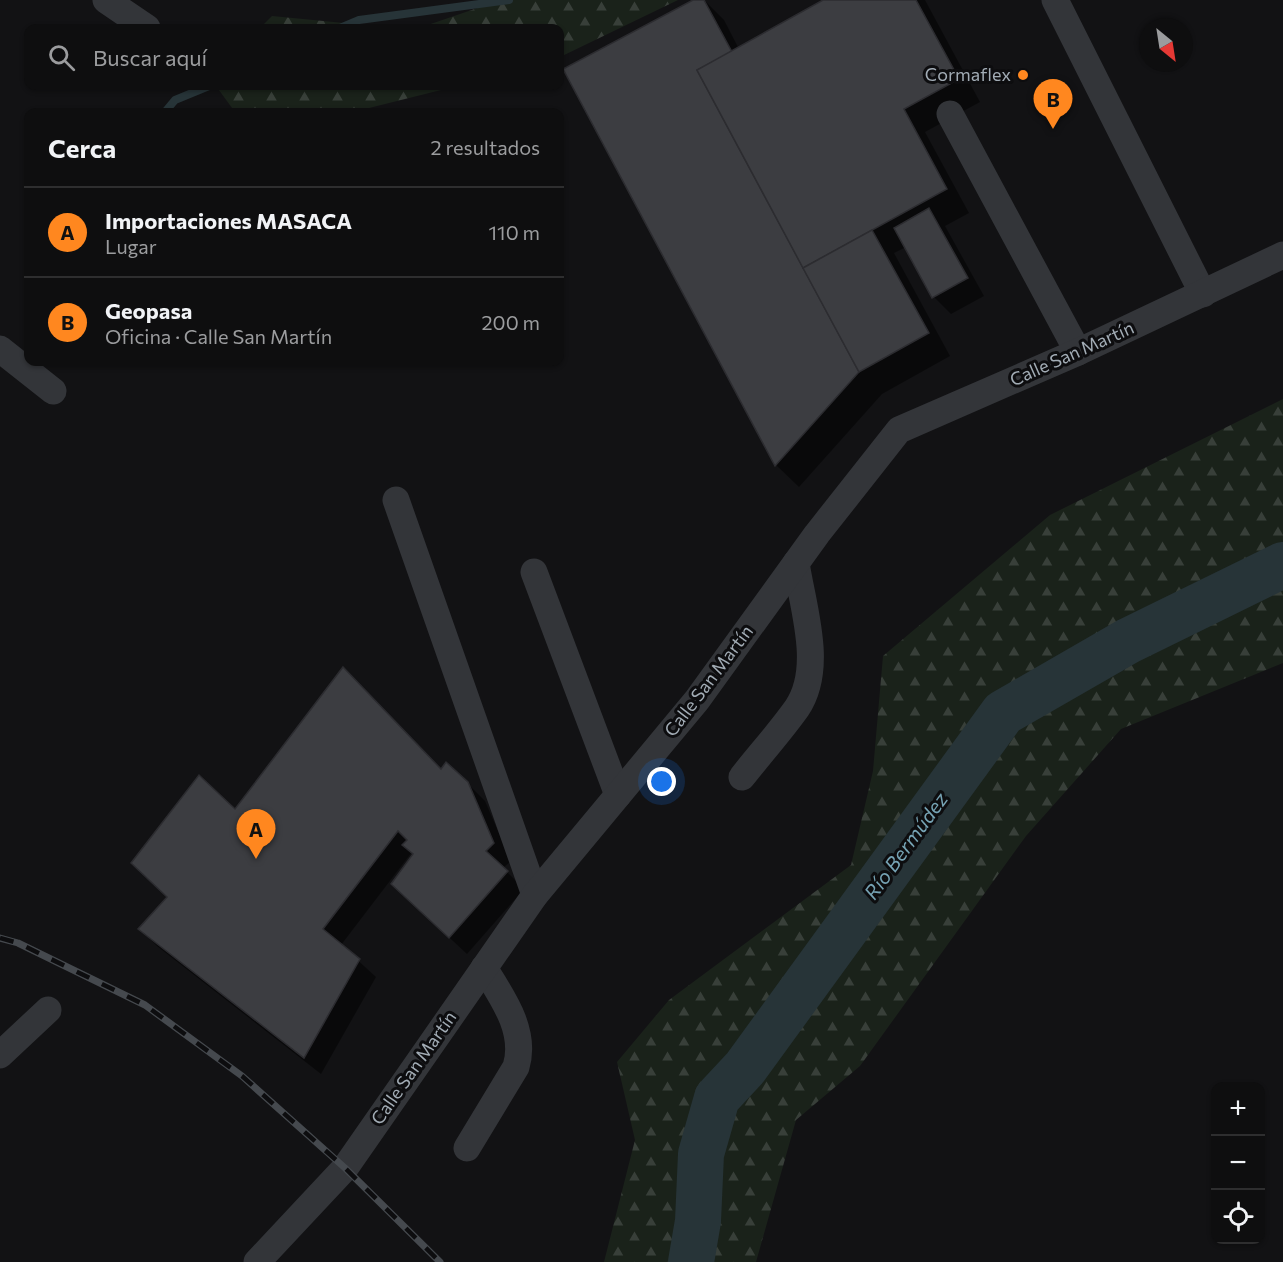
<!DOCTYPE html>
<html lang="es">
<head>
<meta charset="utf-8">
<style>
	body { margin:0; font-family:Commissioner,sans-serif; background:#171718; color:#f1f3f6 }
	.controls { position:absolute; right:18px; bottom:18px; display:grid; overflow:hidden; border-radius:12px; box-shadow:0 2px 4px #0004 }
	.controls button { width:54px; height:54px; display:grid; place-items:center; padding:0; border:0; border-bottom:2px solid #2e2e2f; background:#0e0e0f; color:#f1f3f6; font:30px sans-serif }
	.compass { position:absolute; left:1139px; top:18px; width:54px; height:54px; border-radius:50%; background:#0e0e0f; box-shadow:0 2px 4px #0004; rotate:150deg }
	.you { position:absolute; left:662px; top:782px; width:21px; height:21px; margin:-15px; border:4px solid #fff; border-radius:50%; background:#1a73e8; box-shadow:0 0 0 9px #1a73e833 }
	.badge { display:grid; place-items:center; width:39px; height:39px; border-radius:50%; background:#ff871f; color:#111; font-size:20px; font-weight:700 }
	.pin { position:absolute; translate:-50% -50px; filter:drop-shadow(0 2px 3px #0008) }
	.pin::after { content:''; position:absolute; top:32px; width:21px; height:18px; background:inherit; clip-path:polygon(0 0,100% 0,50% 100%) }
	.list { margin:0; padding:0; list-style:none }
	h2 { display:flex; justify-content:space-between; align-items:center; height:78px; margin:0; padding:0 24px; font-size:26px }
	h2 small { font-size:20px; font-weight:400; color:#9b9c9e }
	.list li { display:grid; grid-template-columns:39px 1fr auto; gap:18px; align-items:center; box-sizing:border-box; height:90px; padding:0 24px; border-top:2px solid #2e2e2f }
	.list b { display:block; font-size:22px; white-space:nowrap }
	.list p { margin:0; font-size:20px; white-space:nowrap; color:#9b9c9e }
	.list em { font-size:20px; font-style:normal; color:#9b9c9e }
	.icon { flex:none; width:33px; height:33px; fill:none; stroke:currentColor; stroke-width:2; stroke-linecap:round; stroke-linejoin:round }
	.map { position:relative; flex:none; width:1283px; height:1262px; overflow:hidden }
	.search { position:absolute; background:#0e0e0f; box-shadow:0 2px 4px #0004; left:24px; top:24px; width:540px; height:66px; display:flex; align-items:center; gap:15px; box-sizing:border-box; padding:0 21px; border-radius:12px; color:#9b9c9e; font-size:22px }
	.panel { position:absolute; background:#0e0e0f; box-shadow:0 2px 4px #0004; left:24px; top:108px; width:540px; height:258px; border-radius:12px }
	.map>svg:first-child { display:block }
	.forest { fill:url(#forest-firs) }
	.shadow { fill:#0007 }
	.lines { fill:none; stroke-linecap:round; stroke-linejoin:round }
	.stream { stroke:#273438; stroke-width:8 }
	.river { stroke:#273438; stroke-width:46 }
	.building { fill:#3c3d41; stroke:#2c2c30; stroke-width:1.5 }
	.minor { stroke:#333539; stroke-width:27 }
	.rail-casing { stroke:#45494e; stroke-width:7 }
	.rail { stroke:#0d0d0f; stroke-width:4.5; stroke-dasharray:14; stroke-linecap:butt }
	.poi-dot { fill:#ff871f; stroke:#0d0d0f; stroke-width:2 }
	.labels { text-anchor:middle; stroke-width:6; stroke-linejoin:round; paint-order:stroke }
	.poi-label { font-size:18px; fill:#a2acb5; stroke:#0d0d0f; text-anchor:end }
	.street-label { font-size:18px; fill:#a2acb5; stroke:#0d0d0f }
	.water-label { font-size:20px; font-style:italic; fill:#76a3b4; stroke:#0d0d0f }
</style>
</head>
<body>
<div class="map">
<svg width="1283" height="1262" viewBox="0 0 1283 1262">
	<defs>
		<pattern id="forest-firs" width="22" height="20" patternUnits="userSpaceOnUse" patternTransform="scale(1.5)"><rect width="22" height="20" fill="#1a221a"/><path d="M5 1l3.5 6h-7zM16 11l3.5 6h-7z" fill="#383f39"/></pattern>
	</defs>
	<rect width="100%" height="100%" fill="#121214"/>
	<g class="forest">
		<path d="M501 0H678L560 57V28H419Z"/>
		<path d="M272 16 395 28H260Z"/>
		<path d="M216 86H457L353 112H235Z"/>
		<path d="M1283 399V663L1121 729 1026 836 860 1066 796 1120 756 1262H604L635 1140 617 1062 669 1000 851 865 873 771 883 656 1050 515Z"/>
	</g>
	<g class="shadow">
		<path d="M696 0H704L724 20 739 49 826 0H925L980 102 925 132 969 213 945 226 984 296 951 314 934 297 906 247 894 253 950 356 882 394 799 487 776 465 565 70Z"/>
		<path d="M441 771 467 783 485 801 511 861 503 868 524 889 467 954 410 901 415 855 412 852 341 945 376 977 321 1074 157 946 140 929 236 811Z"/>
	</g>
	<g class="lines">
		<g class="stream">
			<path d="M340 28 359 20 509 0"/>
			<path d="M165 112 175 100 209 86"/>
		</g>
		<path class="river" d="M691 1262 698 1221 701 1154 717 1098 745 1068 1003 713 1128 641 1283 565"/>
	</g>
	<g class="building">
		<path d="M693 0H704L732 52 697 70 859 372 775 466 563 69Z"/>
		<path d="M823 0H916L959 79 904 109 947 189 803 268 697 70Z"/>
		<path d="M929 208 968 278 932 298 894 228Z"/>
		<path d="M872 230 929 333 859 372 803 268Z"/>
		<path d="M343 667 441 769 446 762 468 782 494 843 486 851 508 871 449 938 391 884 413 854 402 845 407 840 398 831 323 929 360 959 304 1058 138 929 167 897 131 863 199 775 235 809Z"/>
	</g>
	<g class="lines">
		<g class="minor">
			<path d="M106 0 147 28"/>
			<path d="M1055 0 1203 294"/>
			<path d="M950 114 1078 352"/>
			<path d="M0 349 53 391"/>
			<path d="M396 500 535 895"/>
			<path d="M534 572 618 795"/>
			<path d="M742 777C760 754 780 732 797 708 824 668 803 608 796 563"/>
			<path d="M0 1055 48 1010"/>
			<path d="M467 1148 516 1067C527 1031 502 997 484 968"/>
			<path d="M257 1262 345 1168 535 895 697 700 817 534 899 430 1078 352 1283 255"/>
		</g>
		<defs>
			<path id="rail" d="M0 938 18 943 145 1005 242 1076 345 1168 440 1262"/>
		</defs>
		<use href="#rail" class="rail-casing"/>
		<use href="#rail" class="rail"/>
	</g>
	<circle class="poi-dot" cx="1023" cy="75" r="6"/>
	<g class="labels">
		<g class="poi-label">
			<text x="1011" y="81">Cormaflex</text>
		</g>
		<g class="street-label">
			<text transform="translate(1072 354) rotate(-24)" y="6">Calle San Martín</text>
			<text transform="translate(709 681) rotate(-53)" y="6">Calle San Martín</text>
			<text transform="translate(414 1068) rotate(-55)" y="6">Calle San Martín</text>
		</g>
		<g class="water-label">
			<text transform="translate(906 846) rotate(-54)" y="7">Río Bermúdez</text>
		</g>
	</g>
</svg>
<div class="controls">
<button>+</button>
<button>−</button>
<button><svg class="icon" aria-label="locate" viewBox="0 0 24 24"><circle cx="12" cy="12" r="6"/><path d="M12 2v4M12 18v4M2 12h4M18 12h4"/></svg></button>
</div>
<svg class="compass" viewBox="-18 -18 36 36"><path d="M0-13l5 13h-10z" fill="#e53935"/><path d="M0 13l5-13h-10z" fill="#9b9c9e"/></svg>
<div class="you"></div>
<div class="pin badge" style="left:256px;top:859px">A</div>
<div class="pin badge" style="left:1053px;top:129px">B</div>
<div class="search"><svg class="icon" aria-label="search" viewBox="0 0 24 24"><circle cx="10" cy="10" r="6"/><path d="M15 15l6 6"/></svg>Buscar aquí</div>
<section class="panel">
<h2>Cerca<small>2 resultados</small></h2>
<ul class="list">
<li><span class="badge">A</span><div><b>Importaciones MASACA</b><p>Lugar</p></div><em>110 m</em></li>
<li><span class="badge">B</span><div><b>Geopasa</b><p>Oficina · Calle San Martín</p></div><em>200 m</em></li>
</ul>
</section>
</div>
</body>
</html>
